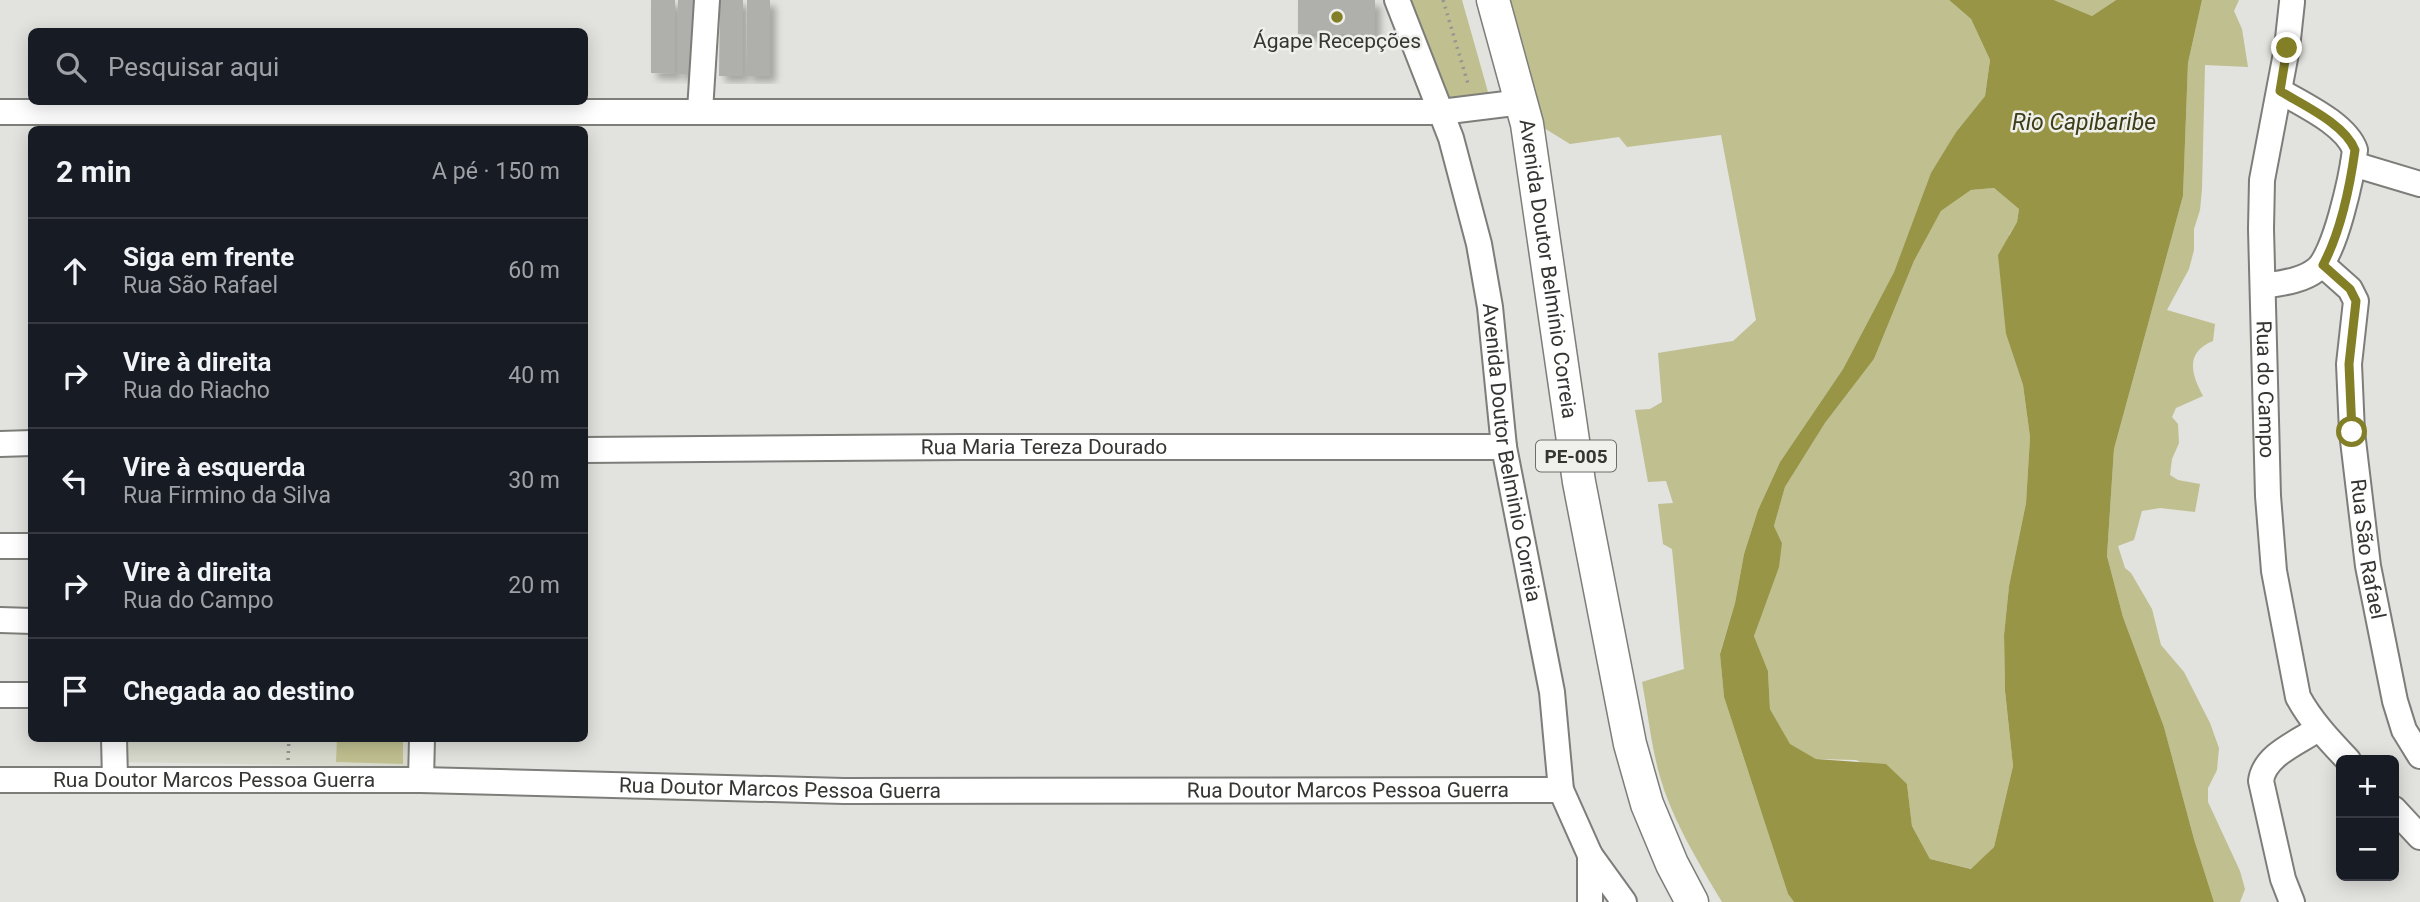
<!DOCTYPE html>
<html lang="pt">
<head>
<meta charset="utf-8">
<style>
	body { margin:0; font-family:Roboto,sans-serif; background:#242831; color:#f1f3f6 }
	.controls { position:absolute; right:21px; bottom:21px; display:grid; overflow:hidden; border-radius:10px; box-shadow:0 4px 18px #0003 }
	.controls button { width:63px; height:63px; display:grid; place-items:center; padding:0; border:0; border-bottom:2px solid #363941; background:#171b24; color:#f1f3f6; font:35px sans-serif }
	.stop { position:absolute; width:21px; height:21px; margin:-16px; border:5px solid #827f26; border-radius:50%; background:#fff }
	.stop.end { background:#827f26; border-color:#fff; box-shadow:0 2px 7px #0008 }
	.list { margin:0; padding:0; list-style:none }
	h2 { display:flex; justify-content:space-between; align-items:center; height:91px; margin:0; padding:0 28px; font-size:30px }
	h2 small { font-size:23px; font-weight:400; color:#9ea1a6 }
	.list li { display:grid; grid-template-columns:46px 1fr auto; gap:21px; align-items:center; box-sizing:border-box; height:105px; padding:0 28px; border-top:2px solid #363941 }
	.list b { display:block; font-size:26px; white-space:nowrap }
	.list p { margin:0; font-size:23px; white-space:nowrap; color:#9ea1a6 }
	.list em { font-size:23px; font-style:normal; color:#9ea1a6 }
	.icon { flex:none; width:38px; height:38px; fill:none; stroke:currentColor; stroke-width:2; stroke-linecap:round; stroke-linejoin:round }
	.map { position:relative; flex:none; width:2420px; height:902px; overflow:hidden }
	.search { position:absolute; background:#171b24; box-shadow:0 4px 18px #0003; left:28px; top:28px; width:560px; height:77px; display:flex; align-items:center; gap:18px; box-sizing:border-box; padding:0 24px; border-radius:10px; color:#9ea1a6; font-size:26px }
	.panel { position:absolute; background:#171b24; box-shadow:0 4px 18px #0003; left:28px; top:126px; width:560px; height:616px; border-radius:10px }
	.map>svg:first-child { display:block }
	.built { fill:#d8d9cd }
	.green { fill:#bfbf90 }
	.water { fill:#989646; fill-rule:evenodd }
	.building { fill:#afafab; filter:url(#shadow) }
	.lines { fill:none; stroke-linecap:round; stroke-linejoin:round }
	.minor-casing { stroke:#7d7d79; stroke-width:28 }
	.major-casing { stroke:#7d7d79; stroke-width:35 }
	.path { stroke:#949491; stroke-width:3.5; stroke-dasharray:2 5; stroke-linecap:butt }
	.minor { stroke:#fff; stroke-width:24 }
	.major { stroke:#fff; stroke-width:32 }
	.route { stroke:#827f26; stroke-width:9 }
	.poi-dot { fill:#827f26; stroke:#efefeb; stroke-width:2.5 }
	.labels { text-anchor:middle; stroke-width:5; stroke-linejoin:round; paint-order:stroke }
	.shield { fill:#efefeb; stroke:#6d6d6a; stroke-width:2 }
	.shield-label { font-size:19px; font-weight:bold; fill:#353533 }
	.poi-label { font-size:21px; fill:#353533; stroke:#efefeb }
	.street-label { font-size:21px; fill:#353533; stroke:#efefeb }
	.water-label { font-size:23px; font-style:italic; fill:#3e3d1a; stroke:#efefeb }
</style>
</head>
<body>
<div class="map">
<svg width="2420" height="902" viewBox="0 0 2420 902">
	<defs>
		<filter id="shadow"><feDropShadow dx="6" dy="6" stdDeviation="3.5" flood-color="#0004"/></filter>
	</defs>
	<rect width="100%" height="100%" fill="#e2e2de"/>
	<path class="built" d="M119 739H408L407 767 120 762Z"/>
	<g class="green">
		<path d="M1405 0H1462L1488 92 1483 96 1444 101Z"/>
		<path d="M1507 0H1949L1971 19 1990 60 1985 96 1956 132 1932 173 1894 272 1843 369 1780 462 1758 510 1744 554 1735 603 1720 653 1724 697 1788 894 1794 902H1722C1696 858 1667 812 1656 761 1650 735 1647 708 1642 682L1684 669 1672 549 1663 544 1658 504 1673 503 1666 481 1648 482 1635 410 1650 409 1662 402 1658 353 1733 341 1756 320 1721 135 1627 147 1619 137 1570 144 1544 128Z"/>
		<path d="M2054 0H2116L2092 16Z"/>
		<path d="M2202 0H2239L2234 11 2242 29 2248 67 2205 65 2202 189 2200 210 2194 229V250L2189 269 2167 310 2215 324 2213 341C2185 352 2191 374 2203 396L2176 408 2172 417 2178 424 2179 443 2172 459 2170 475 2178 480 2200 484 2195 512 2160 508 2142 511 2134 540 2118 546 2125 568 2131 573 2152 609 2161 645 2184 672 2210 723 2219 748 2217 770 2208 788V802L2240 871 2245 889 2240 902H2214L2194 839 2164 727 2123 617 2107 556 2114 449 2183 196 2188 63Z"/>
		<path d="M1994 188 2019 209 2017 222 2009 235 2006 334 2023 385 2030 437 2026 503 2009 586 2004 635 2005 692 2013 766 1994 847 1972 869 1930 859 1912 826 1907 784 1856 760 1816 759 1790 745 1770 709 1768 671 1754 636 1782 543 1774 526 1785 487 1825 423 1874 359 1914 261 1941 211 1971 190Z"/>
		<path d="M337 739H403V764L336 762Z"/>
	</g>
	<path class="water" d="M1949 0H2054L2092 16 2116 0H2202L2188 63 2183 196 2114 449 2107 556 2123 617 2164 727 2194 839 2214 902H1794L1788 894 1724 697 1720 654 1735 603 1744 554 1758 510 1780 462 1843 369 1894 272 1931 173 1956 132 1985 96 1990 60 1971 19ZM1994 188 2019 209 2017 222 1998 255 2006 334 2023 385 2030 437 2026 503 2009 586 2004 635 2005 691 2013 766 1994 847 1971 869 1930 859 1912 826 1907 784 1886 764 1816 759 1790 744 1770 709 1768 671 1754 636 1779 567 1782 543 1774 526 1785 487 1825 423 1874 359 1914 261 1941 211 1971 190Z"/>
	<g class="building">
		<path d="M651 0H675V74L651 73Z"/>
		<rect x="678" y="0" width="24" height="74"/>
		<path d="M720 0H743V76H719Z"/>
		<path d="M747 0H770V76H746Z"/>
		<rect x="1298" y="0" width="77" height="34"/>
	</g>
	<g class="lines">
		<defs>
			<g id="minor">
				<path id="s1" d="M1397 0 1451 138 1479 244 1490 307 1504 447 1552 692 1561 790 1590 855 1624 902"/>
				<path id="s2" d="M2292 2 2287 48 2262 180 2261 229 2268 496 2274 571 2298 697C2311 721 2329 740 2348 760"/>
				<path d="M700 111 707 0"/>
				<path d="M0 112H1441L1522 102"/>
				<path d="M2353 164 2420 184"/>
				<path id="s3" d="M2323 265 2350 289 2356 301 2349 364 2352 432 2368 566 2395 701 2404 730 2420 756"/>
				<path d="M2264 286C2281 283 2302 281 2316 270 2335 256 2352 175 2355 150 2346 124 2302 104 2280 91"/>
				<path d="M0 444 32 443"/>
				<path id="s4" d="M584 450 963 447H1504"/>
				<path d="M0 546H32"/>
				<path d="M0 620 32 621"/>
				<path d="M0 695H32"/>
				<path d="M114 738 115 779"/>
				<path id="s5" d="M0 780H421L844 791 1561 790"/>
				<path d="M421 780 422 738"/>
				<path d="M2394 809 2420 837"/>
				<path d="M1590 902V855"/>
				<path d="M2292 902 2283 879 2261 781C2264 755 2299 742 2318 729"/>
			</g>
			<g id="major">
				<path id="s6" d="M1493 0 1527 124 1579 482 1630 744 1647 804 1672 864 1692 902"/>
			</g>
		</defs>
		<use href="#minor" class="minor-casing"/>
		<use href="#major" class="major-casing"/>
		<g class="path">
			<path d="M1443 0 1469 87"/>
			<path d="M288 760 289 738"/>
		</g>
		<use href="#minor" class="minor"/>
		<use href="#major" class="major"/>
	</g>
	<g class="lines">
		<path class="route" d="M2287 48 2280 91C2303 105 2345 124 2355 150 2350 186 2340 233 2323 265L2350 289 2356 301 2349 364 2352 432"/>
	</g>
	<circle class="poi-dot" cx="1337" cy="17" r="7"/>
	<g class="labels">
		<rect class="shield" x="1536" y="440.5" width="80" height="31" rx="5"/>
		<g class="shield-label">
			<text x="1576" y="463">PE-005</text>
		</g>
		<g class="poi-label">
			<text x="1337" y="48">Ágape Recepções</text>
		</g>
		<g class="street-label">
			<text dy="7" stroke="none"><textPath href="#s6" startOffset="275">Avenida Doutor Belmínio Correia</textPath></text>
			<text dy="7" stroke="none"><textPath href="#s2" startOffset="390">Rua do Campo</textPath></text>
			<text dy="7" stroke="none"><textPath href="#s4" startOffset="460">Rua Maria Tereza Dourado</textPath></text>
			<text dy="7" stroke="none"><textPath href="#s1" startOffset="469">Avenida Doutor Belminio Correia</textPath></text>
			<text dy="7" stroke="none"><textPath href="#s3" startOffset="299">Rua São Rafael</textPath></text>
			<text dy="7" stroke="none"><textPath href="#s5" startOffset="214">Rua Doutor Marcos Pessoa Guerra</textPath></text>
			<text dy="7" stroke="none"><textPath href="#s5" startOffset="780">Rua Doutor Marcos Pessoa Guerra</textPath></text>
			<text dy="7" stroke="none"><textPath href="#s5" startOffset="1348">Rua Doutor Marcos Pessoa Guerra</textPath></text>
		</g>
		<g class="water-label">
			<text x="2084" y="130">Rio Capibaribe</text>
		</g>
	</g>
</svg>
<div class="controls">
<button>+</button>
<button>−</button>
</div>
<div class="stop" style="left:2352px;top:432px"></div>
<div class="stop end" style="left:2287px;top:48px"></div>
<div class="search"><svg class="icon" aria-label="search" viewBox="0 0 24 24"><circle cx="10" cy="10" r="6"/><path d="M15 15l6 6"/></svg>Pesquisar aqui</div>
<section class="panel">
<h2>2 min<small>A pé · 150 m</small></h2>
<ul class="list">
<li><svg class="icon" aria-label="ahead" viewBox="0 0 24 24"><path d="M12 20V5M6 11l6-6 6 6"/></svg><div><b>Siga em frente</b><p>Rua São Rafael</p></div><em>60 m</em></li>
<li><svg class="icon" aria-label="right" viewBox="0 0 24 24"><path d="M7 20v-9h11M14 6l5 5-5 5"/></svg><div><b>Vire à direita</b><p>Rua do Riacho</p></div><em>40 m</em></li>
<li><svg class="icon" aria-label="left" viewBox="0 0 24 24"><path d="M17 20v-9H6M10 6l-5 5 5 5"/></svg><div><b>Vire à esquerda</b><p>Rua Firmino da Silva</p></div><em>30 m</em></li>
<li><svg class="icon" aria-label="right" viewBox="0 0 24 24"><path d="M7 20v-9h11M14 6l5 5-5 5"/></svg><div><b>Vire à direita</b><p>Rua do Campo</p></div><em>20 m</em></li>
<li><svg class="icon" aria-label="arrive" viewBox="0 0 24 24"><path d="M6 21V4h12l-3 4 3 4H6"/></svg><div><b>Chegada ao destino</b></div></li>
</ul>
</section>
</div>
</body>
</html>
